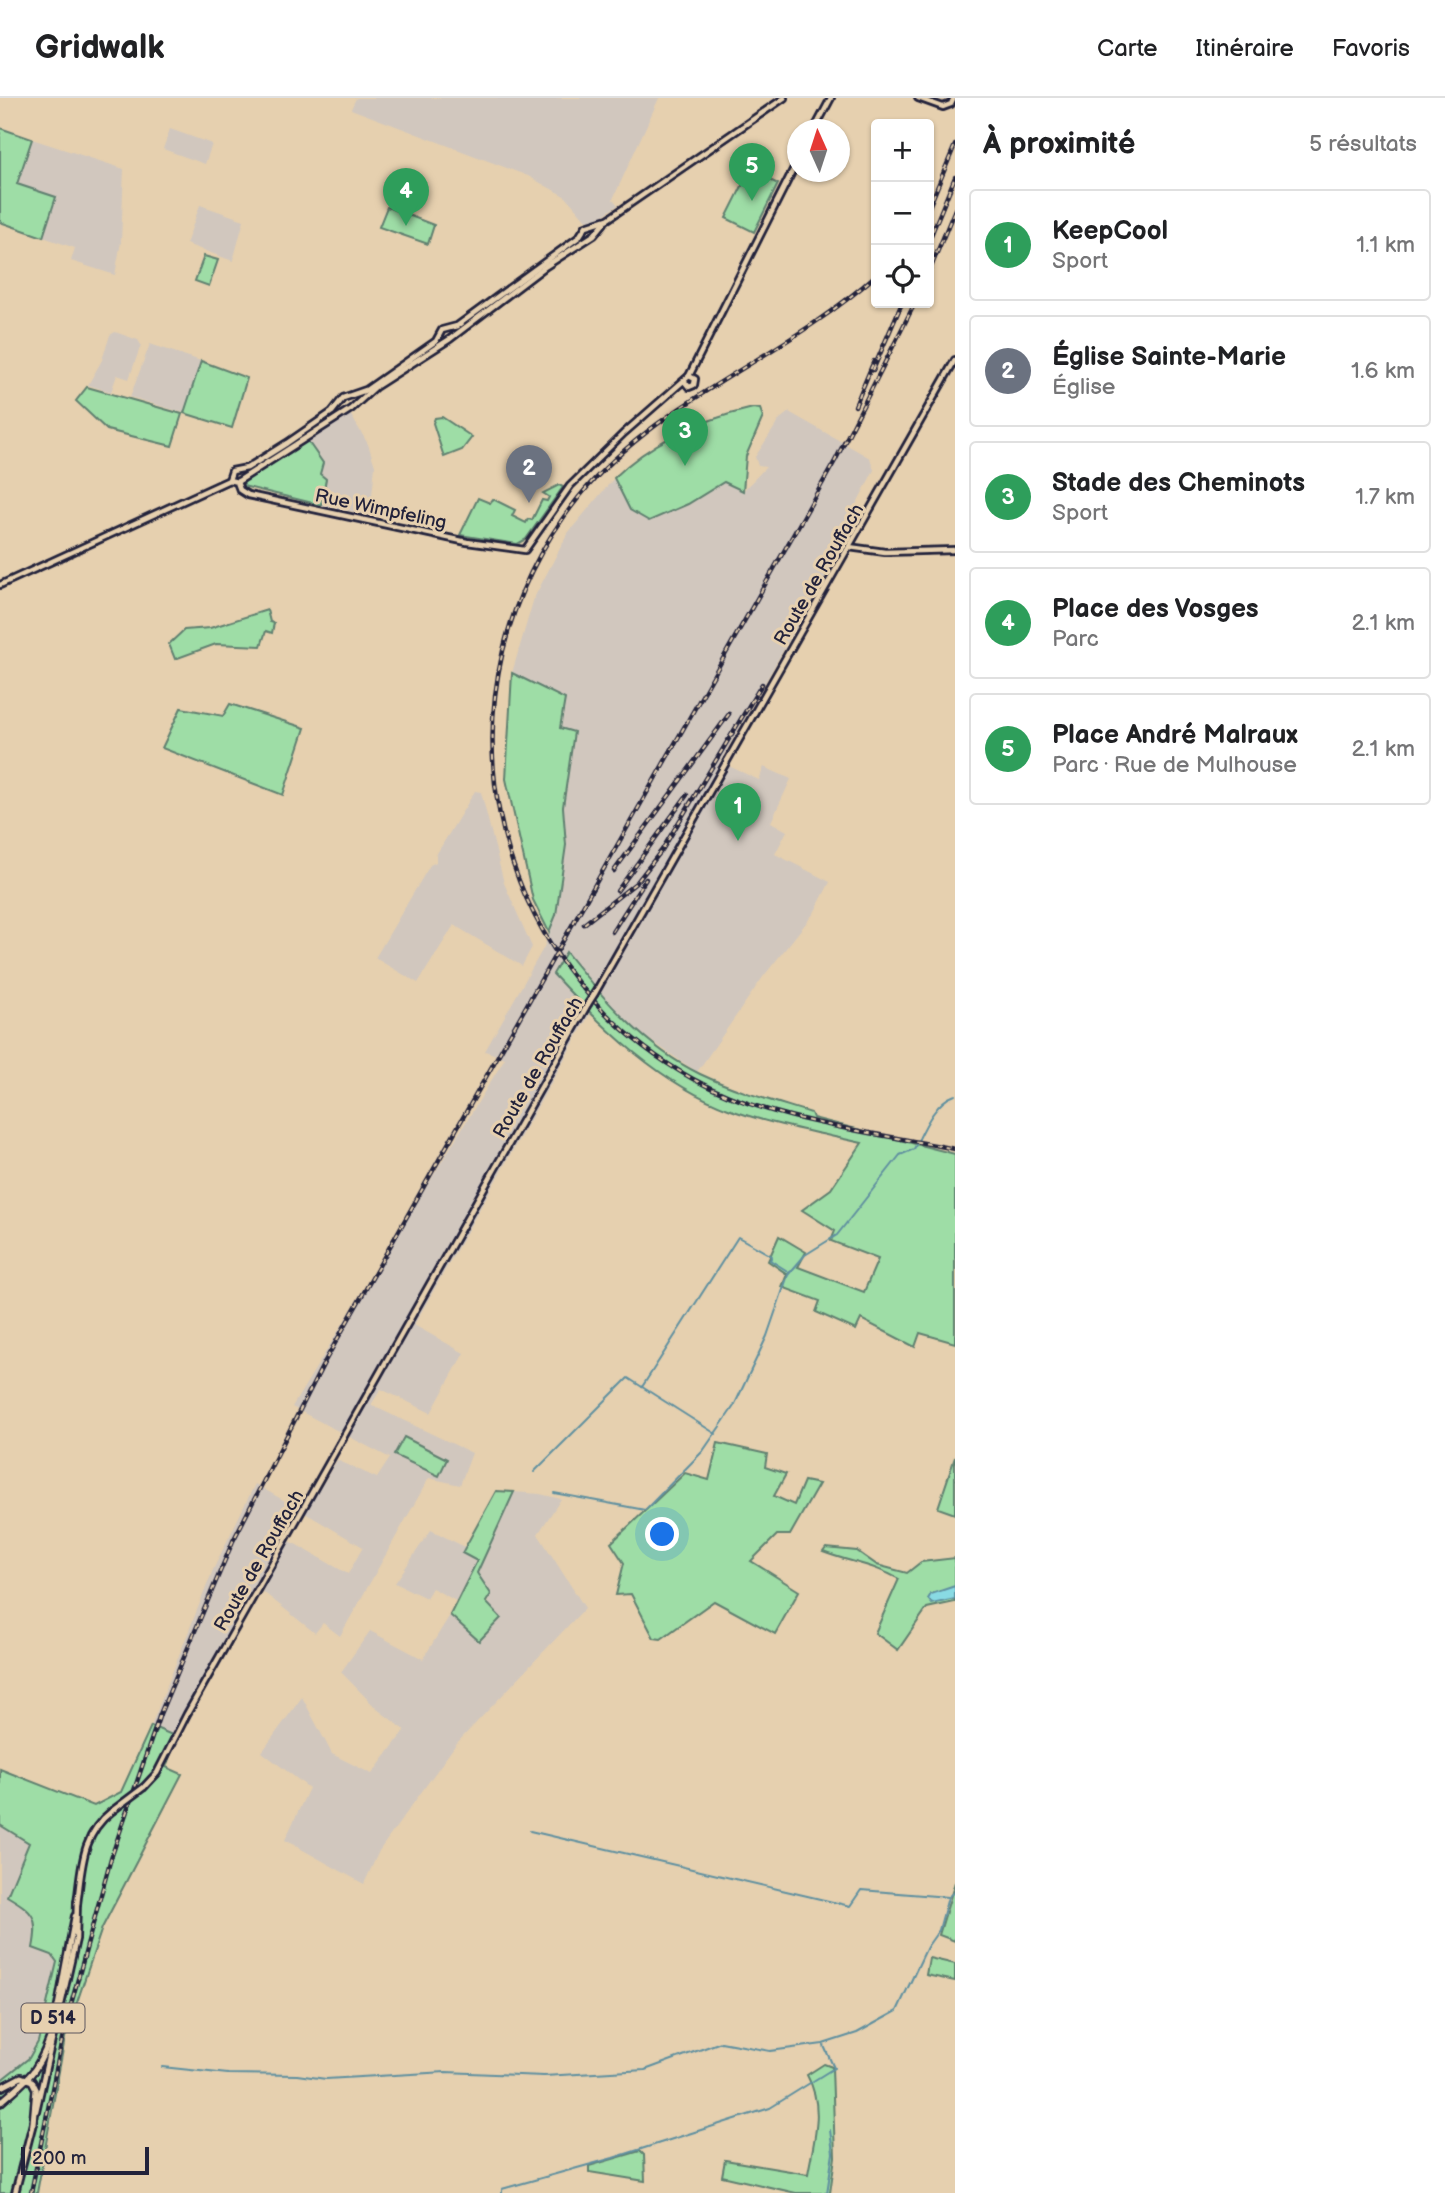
<!DOCTYPE html>
<html lang="fr">
<head>
<meta charset="utf-8">
<style>
	body { margin:0; font-family:"Balsamiq Sans",sans-serif; background:#f6f6f6; color:#202124 }
	.controls { position:absolute; right:21px; top:21px; display:grid; overflow:hidden; border-radius:7px; box-shadow:0 2px 5px #0004 }
	.controls button { width:63px; height:63px; display:grid; place-items:center; padding:0; border:0; border-bottom:2px solid #e0e0e0; background:#fff; color:#202124; font:35px sans-serif }
	.compass { position:absolute; left:787px; top:21px; width:63px; height:63px; border-radius:50%; background:#fff; box-shadow:0 2px 5px #0004; rotate:357deg }
	.scale { position:absolute; left:21px; bottom:18px; width:128px; box-sizing:border-box; padding-left:7px; border:4px solid #22223b; border-top:0; font-size:19px; line-height:24px; white-space:nowrap; color:#22223b; -webkit-text-stroke:5px #e6d0af; paint-order:stroke }
	.you { position:absolute; left:663px; top:1437px; width:24px; height:24px; margin:-18px; border:5px solid #fff; border-radius:50%; background:#1a73e8; box-shadow:0 0 0 10px #1a73e833 }
	.badge { display:grid; place-items:center; width:46px; height:46px; border-radius:50%; background:#1f6fb2; color:#fff; font-size:23px; font-weight:700 }
	.pin { position:absolute; translate:-50% -58px; filter:drop-shadow(0 2px 4px #0008) }
	.pin::after { content:''; position:absolute; top:37px; width:24px; height:21px; background:inherit; clip-path:polygon(0 0,100% 0,50% 100%) }
	.list { margin:0; padding:0; list-style:none }
	h2 { display:flex; justify-content:space-between; align-items:center; height:91px; margin:0; padding:0 28px; font-size:30px }
	h2 small { font-size:23px; font-weight:400; color:#757577 }
	.list li { display:grid; grid-template-columns:46px 1fr auto; gap:21px; align-items:center; box-sizing:border-box; height:112px; margin:0 14px 14px; padding:0 14px; border:2px solid #e0e0e0; border-radius:7px }
	.list b { display:block; font-size:26px; white-space:nowrap }
	.list p { margin:0; font-size:23px; white-space:nowrap; color:#757577 }
	.list em { font-size:23px; font-style:normal; color:#757577 }
	.icon { flex:none; width:38px; height:38px; fill:none; stroke:currentColor; stroke-width:2; stroke-linecap:round; stroke-linejoin:round }
	.map { position:relative; flex:none; width:955px; height:2095px; overflow:hidden }
	header { display:flex; align-items:center; gap:42px; box-sizing:border-box; height:98px; padding:0 35px; background:#fff; border-bottom:2px solid #e0e0e0 }
	header strong { font-size:33px }
	nav { display:flex; gap:38px; margin-inline-start:auto; font-size:24px }
	main { display:flex }
	aside { flex:1; background:#fff }
	.map>svg:first-child { display:block }
	.built { fill:#d1c7be }
	.green { fill:#9edda6; stroke:#608070; stroke-width:2 }
	.water { fill:#89dae3; stroke:#6090a0; stroke-width:2 }
	.lines { fill:none; stroke-linecap:round; stroke-linejoin:round }
	.stream { stroke:#6090a0; stroke-width:2 }
	.tertiary-casing { stroke:#22223b; stroke-width:10 }
	.secondary-casing { stroke:#22223b; stroke-width:10 }
	.trunk-casing { stroke:#22223b; stroke-width:10 }
	.tertiary { stroke:#e6d0af; stroke-width:4.5 }
	.secondary { stroke:#e6d0af; stroke-width:4.5 }
	.trunk { stroke:#e6d0af; stroke-width:5 }
	.rail-casing { stroke:#22223b; stroke-width:4.5 }
	.rail { stroke:#e6d0af; stroke-width:2; stroke-dasharray:5; stroke-linecap:butt }
	.secondary-bridge-casing { stroke:#22223b; stroke-width:10; stroke-linecap:butt }
	.secondary-bridge { stroke:#e6d0af; stroke-width:4.5 }
	.labels { text-anchor:middle; stroke-width:6; stroke-linejoin:round; paint-order:stroke }
	.shield { fill:#e6d0af; stroke:#5d565e; stroke-width:2 }
	.shield-label { font-size:18px; font-weight:bold; fill:#22223b }
	.street-label { font-size:19px; fill:#22223b; stroke:#e6d0af }
</style>
</head>
<body>
<header>
<strong>Gridwalk</strong>
<nav><a>Carte</a><a>Itinéraire</a><a>Favoris</a></nav>
</header>
<main>
<div class="map">
<svg width="955" height="2095" viewBox="0 0 955 2095">
	<rect width="100%" height="100%" fill="#e6d0af"/>
	<filter id="ink" filterUnits="userSpaceOnUse"><feTurbulence type="fractalNoise" baseFrequency=".0143" numOctaves="2"/><feDisplacementMap in="SourceGraphic" scale="14" xChannelSelector="R" yChannelSelector="G"/><feConvolveMatrix kernelMatrix="1 2 1 2 8 2 1 2 1" color-interpolation-filters="sRGB"/></filter>
	<g filter="url(#ink)">
		<g class="built">
			<path d="M356 0H659L613 101 618 107 595 123 585 121 566 99 528 78 351 11Z"/>
			<path d="M170 31 212 46 205 66 163 51Z"/>
			<path d="M32 41 124 71 121 144 115 177 71 163 75 150 43 139 56 99 17 86Z"/>
			<path d="M200 107 244 122 233 163 186 146Z"/>
			<path d="M115 234 138 242 141 247 129 281 117 277 111 294 88 287 102 262 110 237Z"/>
			<path d="M150 246 201 263 184 315 130 299Z"/>
			<path d="M349 314 368 346 375 368 370 417 321 407 326 381 321 376 307 342Z"/>
			<path d="M789 314 870 360 874 372 835 448 840 452 720 664 759 682 764 669 791 681 771 724 787 733 775 756 830 784 814 815 763 879 697 974 641 936 601 899 566 855 553 876 590 916 414 1227 464 1255 431 1315 381 1291 371 1307 472 1355 460 1387 429 1380 340 1538 323 1525 315 1535 262 1493 290 1443 348 1476 363 1449 305 1415 337 1362 377 1380 390 1360 292 1309 505 960 485 953 544 849 556 817 566 747 563 709 574 635 560 630 565 601 512 575 534 500 568 435 614 380 630 412 688 406 725 384 743 393 766 369 758 368 755 359 780 321Z"/>
			<path d="M475 693 481 694 504 785 532 849 522 868 454 827 418 885 375 860 430 767 436 764V757Z"/>
			<path d="M255 1386 299 1411 197 1595 177 1639 151 1628 213 1472Z"/>
			<path d="M514 1394 540 1396 561 1401 538 1436 585 1510 456 1646 379 1753 364 1786 285 1742 309 1690 262 1654 302 1599 332 1656 372 1676 405 1632 377 1611 341 1574 370 1533 423 1561 450 1517 479 1543 491 1495 477 1475Z"/>
			<path d="M431 1432 465 1449 462 1455 477 1463 456 1503 432 1490 426 1500 395 1485Z"/>
			<path d="M0 1727 29 1745 28 1810 38 1831 33 1850 52 1857 57 1864 38 1944 29 1960 0 1983Z"/>
		</g>
		<g class="green">
			<path d="M0 30 32 41 17 86 56 99 43 139 0 124Z"/>
			<path d="M750 72 778 86 754 134 726 120Z"/>
			<path d="M387 109 434 127 428 146 379 129Z"/>
			<path d="M204 158 218 162 209 188 195 183Z"/>
			<path d="M201 263 247 280 232 330 184 315Z"/>
			<path d="M87 289 182 316 172 348 107 332 76 303Z"/>
			<path d="M753 310 760 311 763 319 746 358 743 393 724 384 688 406 649 423 630 412 614 380C652 342 701 322 753 310Z"/>
			<path d="M442 319 472 339 462 352 444 359 433 325 435 320Z"/>
			<path d="M307 342 323 365 320 376 326 381 321 407 243 388 245 381Z"/>
			<path d="M559 387 563 389 526 441 517 446 460 437 478 400 490 405 493 401 515 412 512 418 526 425 528 421 532 422 542 402 547 403 549 399 543 395Z"/>
			<path d="M267 512 270 524 274 525 272 535 266 533 261 548 216 546 175 561 169 546 184 532 210 530Z"/>
			<path d="M512 575 565 601 560 630 574 634 563 709 566 747 556 817 549 834 533 802 506 681Z"/>
			<path d="M230 606 305 630 283 697 162 650 181 610 223 618Z"/>
			<path d="M566 854C603 901 645 949 700 976 736 993 773 1003 811 1015L813 1020 955 1056V1245L920 1235 915 1249 861 1221 856 1232 816 1214 820 1203 782 1189 787 1176 768 1163 779 1138 806 1154 798 1169 864 1194 878 1161 831 1143 835 1133 802 1112 831 1091 862 1045C818 1035 773 1027 731 1012 661 987 602 929 553 876Z"/>
			<path d="M404 1339 447 1361 439 1378 394 1357Z"/>
			<path d="M718 1345 767 1356 765 1369 786 1376 774 1398 794 1407 804 1383 819 1386 790 1437H777L751 1463 799 1493 775 1536 714 1503 661 1541 654 1540 631 1496 616 1497 624 1465 611 1445 685 1375 709 1382Z"/>
			<path d="M955 1359V1416L938 1410Z"/>
			<path d="M496 1393 514 1394 477 1475 491 1496 486 1504 501 1520 479 1543 450 1517 477 1463 462 1455Z"/>
			<path d="M826 1450 857 1453 877 1467 907 1475 921 1464 955 1460V1504L927 1510 898 1552 875 1535 899 1481C875 1467 849 1464 823 1454Z"/>
			<path d="M151 1628 177 1639 166 1669 182 1676 102 1830 65 1940 37 2095H0V1983L29 1960 38 1944 57 1864 52 1857 33 1850C39 1819 34 1814 7 1798L29 1745 0 1727V1671L94 1708 121 1694Z"/>
			<path d="M955 1784V1843L939 1837Z"/>
			<path d="M929 1860 955 1866V1883L926 1877Z"/>
			<path d="M824 1966 832 1969 835 2059 830 2095H796L722 2078 725 2062 808 2076C814 2041 825 2010 807 1977Z"/>
			<path d="M640 2053 644 2057 645 2083 589 2074V2068Z"/>
		</g>
		<path class="water" d="M955 1488V1501L932 1506 928 1501 931 1496Z"/>
		<g class="lines">
			<g class="stream">
				<path d="M642 1289 738 1139 772 1158 770 1162 789 1174"/>
				<path d="M534 1374 628 1280 716 1336"/>
				<path d="M554 1395 645 1412 703 1353 734 1308 767 1238 788 1177 805 1157 837 1137 900 1057 914 1051C923 1033 934 1004 955 997"/>
				<path d="M530 1733 850 1808 861 1792 948 1799"/>
				<path d="M162 1969 228 1976 297 1977 326 1981 446 1974 544 1978 645 1972 721 1944 770 1953 823 1946 857 1935 897 1913 927 1849 939 1832 948 1799 955 1793"/>
				<path d="M502 2095V2091L613 2060 770 2010 834 1970 824 1948"/>
				<path d="M827 2095 833 2055 830 2032"/>
			</g>
			<defs>
				<g id="tertiary">
					<path d="M918 0 943 9 951 6 954 0"/>
					<path d="M814 32 831 0"/>
					<path d="M685 284 689 289 694 287 695 281 689 278"/>
					<path d="M237 384 240 392 248 397 467 444 525 452 570 388 624 335 689 278 797 64"/>
					<path d="M849 449 885 454 955 452"/>
				</g>
				<g id="secondary">
					<path d="M229 382 232 373 247 370 287 345 332 314 343 300 366 292 436 243 442 232 457 228 579 139 586 128 608 121 784 0"/>
					<path d="M229 382 237 384 351 311 375 289 450 241 546 168 594 137 604 125"/>
					<path d="M0 487 229 382"/>
					<path d="M595 895 955 262"/>
					<path d="M144 1689 157 1675 187 1616 588 906"/>
					<path d="M77 1806C82 1770 81 1737 112 1713"/>
					<path d="M68 1855 75 1818"/>
					<path d="M60 1911 76 1841 77 1804"/>
					<path d="M36 2013 55 1929"/>
					<path d="M15 2095 33 2025"/>
				</g>
				<g id="trunk">
					<path d="M0 1990 21 1979 32 1983 36 1991 33 2025"/>
					<path d="M0 2005C12 1994 26 1984 35 1971 57 1939 60 1891 68 1855"/>
				</g>
			</defs>
			<use href="#tertiary" class="tertiary-casing"/>
			<use href="#secondary" class="secondary-casing"/>
			<use href="#trunk" class="trunk-casing"/>
			<use href="#tertiary" class="tertiary"/>
			<use href="#secondary" class="secondary"/>
			<use href="#trunk" class="trunk"/>
			<defs>
				<g id="rail">
					<path d="M929 109 955 47"/>
					<path d="M929 142 955 79"/>
					<path d="M929 174 955 111"/>
					<path d="M876 177C785 260 658 301 579 399 427 587 482 864 693 981 771 1024 868 1033 955 1051"/>
					<path d="M873 272 902 205"/>
					<path d="M855 308 874 263"/>
					<path d="M614 773 729 616"/>
					<path d="M617 793 687 697"/>
					<path d="M584 826 637 784 662 752 762 586"/>
					<path d="M612 834 646 781"/>
					<path d="M31 2095 64 1932 111 1760 160 1616 233 1443 325 1263 835 363 915 205"/>
				</g>
			</defs>
			<use href="#rail" class="rail-casing"/>
			<use href="#rail" class="rail"/>
			<defs>
				<g id="secondary-bridge">
					<path d="M588 906 595 895"/>
					<path d="M112 1713 144 1689"/>
				</g>
			</defs>
			<use href="#secondary-bridge" class="secondary-bridge-casing"/>
			<use href="#secondary-bridge" class="secondary-bridge"/>
		</g>
	</g>
	<g class="labels">
		<rect class="shield" x="21.5" y="1905.5" width="63" height="29" rx="5"/>
		<g class="shield-label">
			<text x="53" y="1926">D 514</text>
		</g>
		<g class="street-label">
			<text transform="translate(381 410) rotate(12)" y="7">Rue Wimpfeling</text>
			<text transform="translate(818 476) rotate(-60)" y="7">Route de Rouffach</text>
			<text transform="translate(537 969) rotate(-60)" y="7">Route de Rouffach</text>
			<text transform="translate(258 1462) rotate(-60)" y="7">Route de Rouffach</text>
		</g>
	</g>
</svg>
<div class="controls">
<button>+</button>
<button>−</button>
<button><svg class="icon" aria-label="locate" viewBox="0 0 24 24"><circle cx="12" cy="12" r="6"/><path d="M12 2v4M12 18v4M2 12h4M18 12h4"/></svg></button>
</div>
<svg class="compass" viewBox="-18 -18 36 36"><path d="M0-13l5 13h-10z" fill="#e53935"/><path d="M0 13l5-13h-10z" fill="#757577"/></svg>
<div class="scale">200 m</div>
<div class="you"></div>
<div class="pin badge" style="left:738px;top:743px;background:#2e9e5b">1</div>
<div class="pin badge" style="left:529px;top:405px;background:#6b7280">2</div>
<div class="pin badge" style="left:685px;top:368px;background:#2e9e5b">3</div>
<div class="pin badge" style="left:406px;top:128px;background:#2e9e5b">4</div>
<div class="pin badge" style="left:752px;top:103px;background:#2e9e5b">5</div>
</div>
<aside>
<h2>À proximité<small>5 résultats</small></h2>
<ul class="list">
<li><span class="badge" style="background:#2e9e5b">1</span><div><b>KeepCool</b><p>Sport</p></div><em>1.1 km</em></li>
<li><span class="badge" style="background:#6b7280">2</span><div><b>Église Sainte-Marie</b><p>Église</p></div><em>1.6 km</em></li>
<li><span class="badge" style="background:#2e9e5b">3</span><div><b>Stade des Cheminots</b><p>Sport</p></div><em>1.7 km</em></li>
<li><span class="badge" style="background:#2e9e5b">4</span><div><b>Place des Vosges</b><p>Parc</p></div><em>2.1 km</em></li>
<li><span class="badge" style="background:#2e9e5b">5</span><div><b>Place André Malraux</b><p>Parc · Rue de Mulhouse</p></div><em>2.1 km</em></li>
</ul>
</aside>
</main>
</body>
</html>
